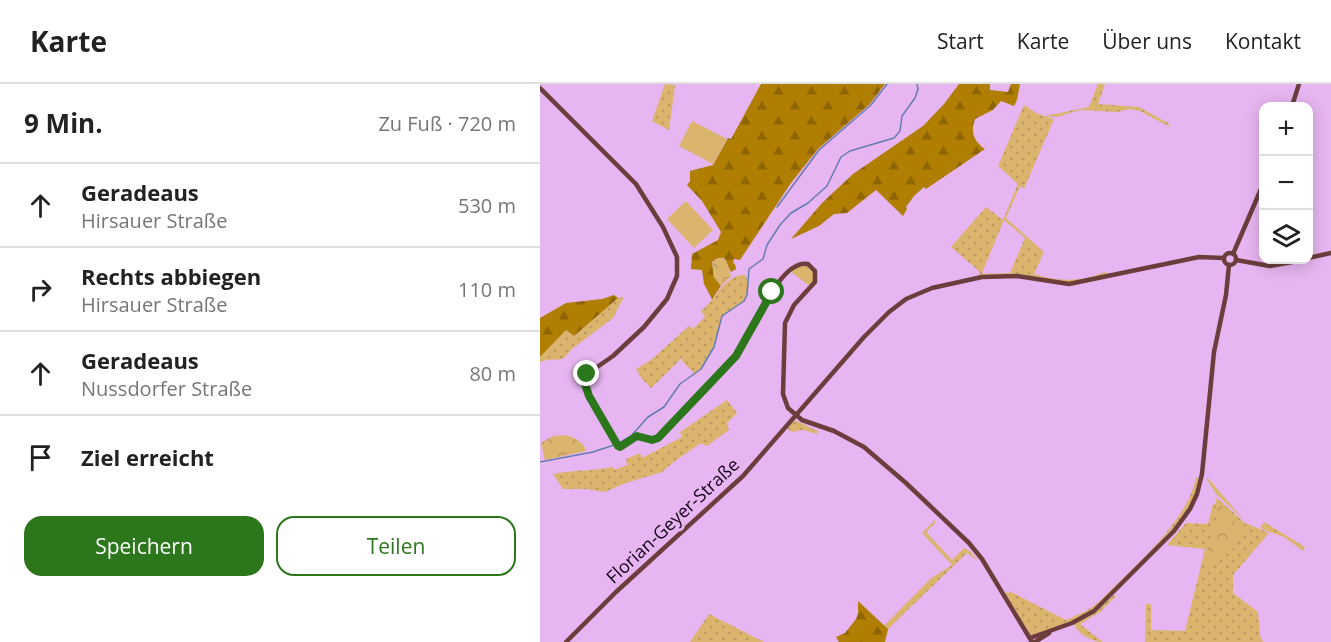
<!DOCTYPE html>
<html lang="de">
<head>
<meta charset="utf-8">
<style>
	body { margin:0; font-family:"Open Sans",sans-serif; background:#f2f2f2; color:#222 }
	.controls { position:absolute; right:18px; top:18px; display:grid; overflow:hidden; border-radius:12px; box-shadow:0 3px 15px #0003 }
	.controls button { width:54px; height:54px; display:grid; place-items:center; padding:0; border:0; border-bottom:2px solid #e0e0e0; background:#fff; color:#222; font:30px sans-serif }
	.stop { position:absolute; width:18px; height:18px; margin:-14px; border:4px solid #2c761b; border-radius:50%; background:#fff }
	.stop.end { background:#2c761b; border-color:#fff; box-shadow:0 2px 6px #0008 }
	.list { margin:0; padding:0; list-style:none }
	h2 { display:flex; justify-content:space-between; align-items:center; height:78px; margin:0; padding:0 24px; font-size:26px }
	h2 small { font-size:20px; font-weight:400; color:#767676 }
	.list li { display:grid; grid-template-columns:39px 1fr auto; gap:18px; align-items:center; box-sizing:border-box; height:84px; padding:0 24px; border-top:2px solid #e0e0e0 }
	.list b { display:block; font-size:22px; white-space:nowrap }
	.list p { margin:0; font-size:20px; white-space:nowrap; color:#767676 }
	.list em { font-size:20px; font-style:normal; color:#767676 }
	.actions { display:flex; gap:12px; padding:18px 24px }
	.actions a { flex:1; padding:14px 0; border:2px solid #2c761b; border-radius:18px; text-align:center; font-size:21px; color:#2c761b }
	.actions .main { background:#2c761b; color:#fff }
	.icon { flex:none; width:33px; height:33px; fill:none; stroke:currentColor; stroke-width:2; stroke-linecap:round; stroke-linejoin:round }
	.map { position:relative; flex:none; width:791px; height:558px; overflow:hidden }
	header { display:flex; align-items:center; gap:36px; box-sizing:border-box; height:84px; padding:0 30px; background:#fff; border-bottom:2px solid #e0e0e0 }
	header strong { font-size:28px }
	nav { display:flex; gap:33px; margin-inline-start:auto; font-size:21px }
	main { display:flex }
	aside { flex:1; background:#fff }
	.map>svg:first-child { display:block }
	.grass { fill:url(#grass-dots); fill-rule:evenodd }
	.forest { fill:url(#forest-firs) }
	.park { fill:url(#park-crowns) }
	.pitch { fill:#dbb46e }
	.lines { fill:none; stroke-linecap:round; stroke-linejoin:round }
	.stream { stroke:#667cb0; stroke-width:1.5 }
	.secondary { stroke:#6d3d3d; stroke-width:4.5 }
	.route { stroke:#2c761b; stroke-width:8 }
	.labels { text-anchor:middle; stroke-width:6; stroke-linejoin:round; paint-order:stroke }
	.street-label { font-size:18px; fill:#140418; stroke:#e7b5f1 }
</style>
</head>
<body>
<header>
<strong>Karte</strong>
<nav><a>Start</a><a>Karte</a><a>Über uns</a><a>Kontakt</a></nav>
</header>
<main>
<aside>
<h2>9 Min.<small>Zu Fuß · 720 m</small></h2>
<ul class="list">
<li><svg class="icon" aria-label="ahead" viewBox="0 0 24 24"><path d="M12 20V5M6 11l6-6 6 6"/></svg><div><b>Geradeaus</b><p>Hirsauer Straße</p></div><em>530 m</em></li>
<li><svg class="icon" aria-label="right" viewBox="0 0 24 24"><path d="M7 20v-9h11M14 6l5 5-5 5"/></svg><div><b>Rechts abbiegen</b><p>Hirsauer Straße</p></div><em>110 m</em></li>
<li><svg class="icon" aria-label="ahead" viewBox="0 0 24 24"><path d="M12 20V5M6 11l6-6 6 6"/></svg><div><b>Geradeaus</b><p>Nussdorfer Straße</p></div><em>80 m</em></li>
<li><svg class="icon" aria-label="arrive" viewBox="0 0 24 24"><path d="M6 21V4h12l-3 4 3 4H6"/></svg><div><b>Ziel erreicht</b></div></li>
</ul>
<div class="actions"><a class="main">Speichern</a><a>Teilen</a></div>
</aside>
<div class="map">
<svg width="791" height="558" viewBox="0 0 791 558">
	<defs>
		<pattern id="grass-dots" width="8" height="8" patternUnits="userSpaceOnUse" patternTransform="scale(1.5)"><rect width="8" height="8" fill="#dbb46e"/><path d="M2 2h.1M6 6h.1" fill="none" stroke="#bb995f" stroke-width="1.8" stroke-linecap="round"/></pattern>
		<pattern id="forest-firs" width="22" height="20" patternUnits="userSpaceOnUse" patternTransform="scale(1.5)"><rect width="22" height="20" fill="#b07e00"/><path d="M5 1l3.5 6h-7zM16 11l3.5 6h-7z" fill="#8e6501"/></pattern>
		<pattern id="park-crowns" width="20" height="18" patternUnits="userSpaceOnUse" patternTransform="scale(1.5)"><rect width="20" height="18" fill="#dbb46e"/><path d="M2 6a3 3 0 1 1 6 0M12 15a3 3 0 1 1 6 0" fill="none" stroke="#bb995f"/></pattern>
	</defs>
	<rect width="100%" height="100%" fill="#e7b5f1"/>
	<g class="grass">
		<path d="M125 0 135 1 129 46 112 37Z"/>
		<path d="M558 0H565L558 20 599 23 628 39 630 43 600 27 590 25 577 28 540 26 517 33 505 32 549 23Z"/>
		<path d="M484 21 498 30 514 35 484 105 480 102 466 134 504 168 494 190C519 198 541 198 565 188L570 191 535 199 488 193H438L440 188 411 163 446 123 463 136 478 100 458 82ZM464 136 485 154 470 189 444 190 442 189Z"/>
		<path d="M205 191 208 197 207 211 204 217 182 232 173 263 161 284 155 290 142 277 143 273 111 304 102 295 96 285 111 276 149 242 153 245 165 233 161 227C175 216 185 190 205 191Z"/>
		<path d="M84 213 73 234 32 265 23 275 7 276 0 278V273L26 246 34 252 78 214Z"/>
		<path d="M187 316 197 329 187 339 189 346 167 362 161 359 135 377 122 388 83 400 65 408 47 405H23L13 390C34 386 53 387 73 383L75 386 87 381 86 375 100 369 102 374 142 353 140 348Z"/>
		<path d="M254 337C262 338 269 344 278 347L277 350C273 349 268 347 264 346 256 346 253 351 247 344Z"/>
		<path d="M656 393 659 395 652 419 640 437 561 520 534 537 493 552 490 550 466 511V508L469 509V507L526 536 546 527 560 517C592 484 648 438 656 393Z"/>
		<path d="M667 393 704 436 676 410 667 396Z"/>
		<path d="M677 414 705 439 729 449 693 491V509L718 528 720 552 723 558H605L606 520H611V546L645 547 665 465 627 461 646 439 668 440 673 420H675Z"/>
		<path d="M395 436V439L386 448 412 476 424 464 430 467 438 477 427 469 348 545 344 542 390 495 412 481 382 449Z"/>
		<path d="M724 438 765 463 763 467 744 453 722 445 720 444Z"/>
		<path d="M574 511 576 512 560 528 540 540 563 558C552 558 537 549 534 540L550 532Z"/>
		<path d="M169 530 224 558H150Z"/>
	</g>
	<g class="forest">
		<path d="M221 0H345L330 20 278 65 251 99 200 176 194 175 193 179 195 180 196 185 191 188 184 174H178L172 178 174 193 181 202 172 215 164 200 162 186 151 185 152 170 178 156 181 148 162 117 147 101 150 97V87L173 81 188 54 191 55Z"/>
		<path d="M419 0H450V6L468 8 471 0H480L477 16 474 22 461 17 453 26 435 35C430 49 434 57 445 65L386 105 384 103 374 112 366 123 367 125 363 132 336 106 307 129 294 130 279 142 251 155 282 119 313 90 383 42 404 20Z"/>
		<path d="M74 211 78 214 34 252 26 246 0 273V234L26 219 62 215Z"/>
		<path d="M318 517 348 545 345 558H299L296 553 305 549 316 535 318 529Z"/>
	</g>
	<g class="park">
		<path d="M181 174 186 176 191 192 181 202 174 193 172 179 176 175Z"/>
		<path d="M266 181 274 189V196L270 202 251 188 256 183Z"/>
		<path d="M25 351C34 353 44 358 46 367L5 376 1 359 13 352Z"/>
		<path d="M681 421 704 447 693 465 675 476 679 480 674 481 667 479 678 430 676 422Z"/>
	</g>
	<g class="pitch">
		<path d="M152 37 187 55 173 80 139 62Z"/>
		<path d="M146 117 173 146 154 164 127 135Z"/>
	</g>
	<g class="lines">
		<g class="stream">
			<path d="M237 123 279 66 331 21 347 0"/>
			<path d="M79 359 91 352 108 333 124 323 140 300 161 285 174 263 182 232 204 217 207 211 209 185 223 175 227 161 240 141 251 129 268 119 287 102 301 73 310 67 354 54 360 47 362 32 375 14 378 5 377 0"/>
			<path d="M0 378 53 368 74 361"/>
		</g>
		<g class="secondary">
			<path d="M0 4 96 100 123 143 137 173V192L127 215 104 243 73 272 47 290 44 297 49 312 78 362 80 363 97 352 113 356 122 352C146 326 172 301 195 274 211 254 238 174 268 180L275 187V198L254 221 245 239 243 310 248 324 262 336 294 347 324 363 366 399 429 459 442 475 492 558"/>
			<path d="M752 22 759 0"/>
			<circle cx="690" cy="175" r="6"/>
			<path d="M693 170 724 98"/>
			<path d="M768 174 791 169"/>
			<path d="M696 176 730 182 763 176"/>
			<path d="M490 554 532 539 554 527 634 447 650 425 657 410 662 390 674 268 686 211 689 181"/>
			<path d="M26 558 76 508 203 392 324 253 349 228 366 215 392 204 442 193 477 192 529 200 659 173 683 174"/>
			<path d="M495 558 509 549"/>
		</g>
	</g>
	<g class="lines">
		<path class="route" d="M47 290 44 297 49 312 78 362 80 363 97 352 112 356 118 354 196 272 232 208"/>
	</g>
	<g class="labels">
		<g class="street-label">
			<text transform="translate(133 437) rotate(-43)" y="6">Florian-Geyer-Straße</text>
		</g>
	</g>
</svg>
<div class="controls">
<button>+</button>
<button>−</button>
<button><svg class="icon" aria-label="layers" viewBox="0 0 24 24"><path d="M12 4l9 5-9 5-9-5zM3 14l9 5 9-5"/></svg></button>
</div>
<div class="stop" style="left:232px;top:208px"></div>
<div class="stop end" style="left:47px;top:290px"></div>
</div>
</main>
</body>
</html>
